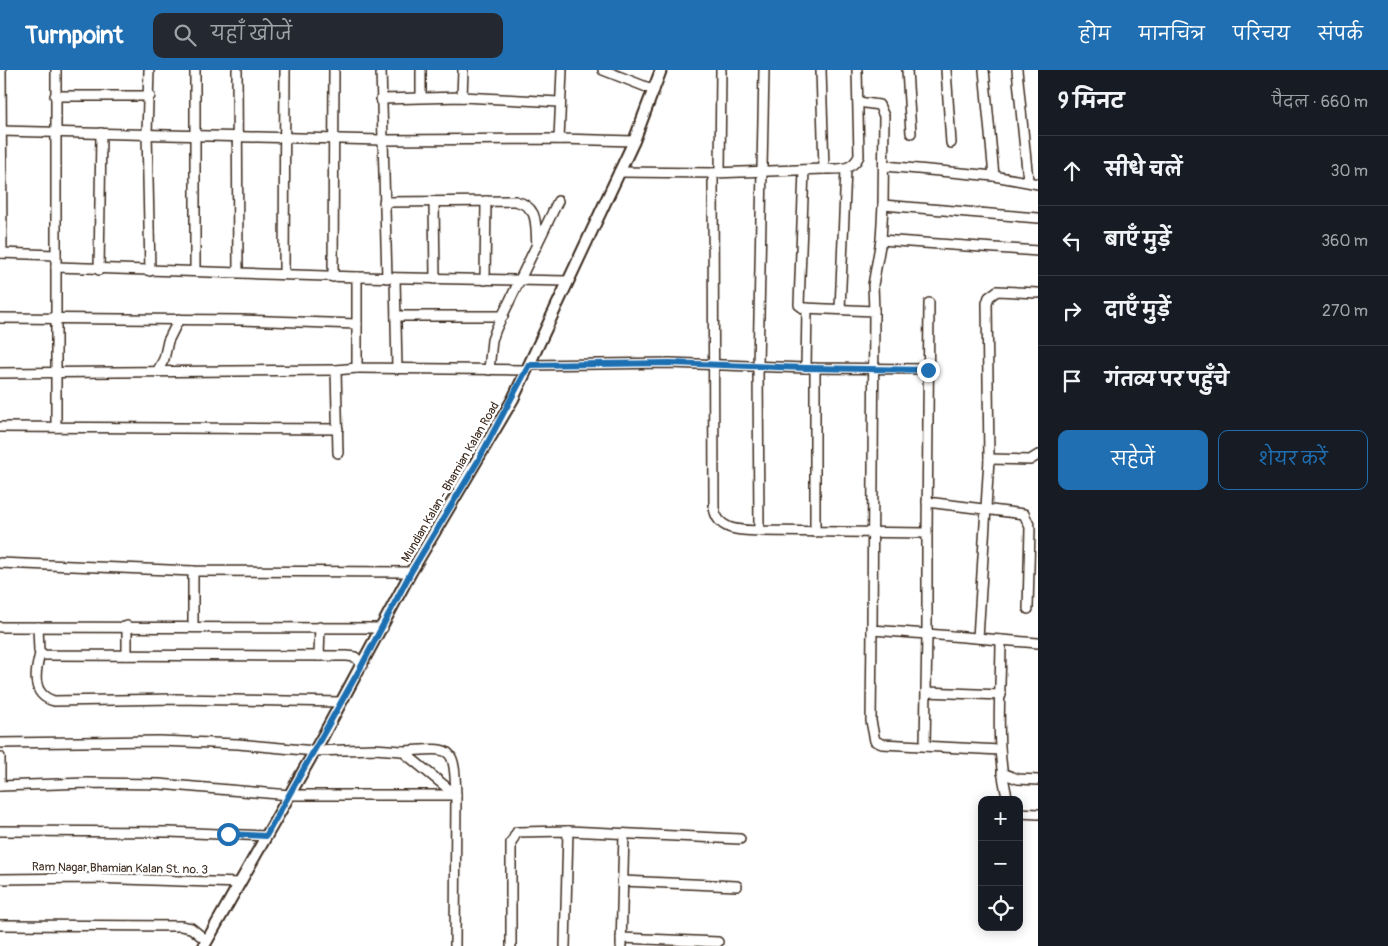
<!DOCTYPE html>
<html lang="hi">
<head>
<meta charset="utf-8">
<style>
	body { margin:0; font-family:Pangolin,"Playpen Sans Deva",sans-serif; background:#242831; color:#f1f3f6 }
	.controls { position:absolute; right:15px; bottom:15px; display:grid; overflow:hidden; border-radius:10px; box-shadow:0 2px 12px #0003 }
	.controls button { width:45px; height:45px; display:grid; place-items:center; padding:0; border:0; border-bottom:1px solid #363941; background:#171b24; color:#f1f3f6; font:25px sans-serif }
	.stop { position:absolute; width:15px; height:15px; margin:-11px; border:4px solid #1f6fb2; border-radius:50%; background:#fff }
	.stop.end { background:#1f6fb2; border-color:#fff; box-shadow:0 1px 5px #0008 }
	.list { margin:0; padding:0; list-style:none }
	h2 { display:flex; justify-content:space-between; align-items:center; height:65px; margin:0; padding:0 20px; font-size:21px }
	h2 small { font-size:16px; font-weight:400; color:#9ea1a6 }
	.list li { display:grid; grid-template-columns:32px 1fr auto; gap:15px; align-items:center; box-sizing:border-box; height:70px; padding:0 20px; border-top:1px solid #363941 }
	.list b { display:block; font-size:19px; white-space:nowrap }
	.list em { font-size:16px; font-style:normal; color:#9ea1a6 }
	.actions { display:flex; gap:10px; padding:15px 20px }
	.actions a { flex:1; padding:11px 0; border:1px solid #1f6fb2; border-radius:10px; text-align:center; font-size:18px; color:#1f6fb2 }
	.actions .main { background:#1f6fb2; color:#fff }
	.icon { flex:none; width:28px; height:28px; fill:none; stroke:currentColor; stroke-width:2; stroke-linecap:round; stroke-linejoin:round }
	.map { position:relative; flex:none; width:1038px; height:876px; overflow:hidden }
	header { display:flex; align-items:center; gap:30px; box-sizing:border-box; height:70px; padding:0 25px; background:#1f6fb2; color:#fff }
	header strong { font-size:24px }
	nav { display:flex; gap:28px; margin-inline-start:auto; font-size:18px }
	.search { width:350px; height:45px; background:#242831; display:flex; align-items:center; gap:12px; box-sizing:border-box; padding:0 18px; border-radius:10px; color:#9ea1a6; font-size:19px }
	main { display:flex }
	aside { flex:1; background:#171b24 }
	.map>svg:first-child { display:block }
	.lines { fill:none; stroke-linecap:round; stroke-linejoin:round }
	.minor-casing { stroke:#3b2a1e; stroke-width:12 }
	.tertiary-casing { stroke:#3b2a1e; stroke-width:14 }
	.minor { stroke:#fff; stroke-width:9 }
	.tertiary { stroke:#fff; stroke-width:10 }
	.route { stroke:#1f6fb2; stroke-width:6 }
	.labels { text-anchor:middle; stroke-width:5; stroke-linejoin:round; paint-order:stroke }
	.street-label { font-size:12px; fill:#3b2a1e; stroke:#fff }
</style>
</head>
<body>
<header>
<strong>Turnpoint</strong>
<div class="search"><svg class="icon" aria-label="search" viewBox="0 0 24 24"><circle cx="10" cy="10" r="6"/><path d="M15 15l6 6"/></svg>यहाँ खोजें</div>
<nav><a>होम</a><a>मानचित्र</a><a>परिचय</a><a>संपर्क</a></nav>
</header>
<main>
<div class="map">
<svg width="1038" height="876" viewBox="0 0 1038 876">
	<rect width="100%" height="100%" fill="#fff"/>
	<filter id="ink" filterUnits="userSpaceOnUse"><feTurbulence type="fractalNoise" baseFrequency=".02" numOctaves="2"/><feDisplacementMap in="SourceGraphic" scale="10" xChannelSelector="R" yChannelSelector="G"/><feConvolveMatrix kernelMatrix="1 2 1 2 8 2 1 2 1" color-interpolation-filters="sRGB"/></filter>
	<g filter="url(#ink)">
		<g class="lines">
			<defs>
				<g id="minor">
					<path d="M1 0 2 183"/>
					<path d="M56 0V197"/>
					<path d="M149 0 147 63 150 201"/>
					<path d="M195 0V201"/>
					<path d="M237 0 238 202"/>
					<path d="M381 0 387 208"/>
					<path d="M421 0V26"/>
					<path d="M603 0 654 20"/>
					<path d="M764 0 758 296 759 461 927 463V564L1038 573"/>
					<path d="M907 0 911 63"/>
					<path d="M946 0 951 73"/>
					<path d="M984 0 994 106"/>
					<path d="M1017 0 1028 110"/>
					<path d="M55 26H150"/>
					<path d="M462 27 463 0"/>
					<path d="M381 29 462 27 559 32"/>
					<path d="M858 32 879 35 884 46 883 135 881 170 873 215 874 241"/>
					<path d="M0 61 381 70 559 69 634 71"/>
					<path d="M559 69 562 0"/>
					<path d="M885 96 994 106 1038 114"/>
					<path d="M824 99C839 99 852 101 859 86L857 0"/>
					<path d="M804 100 799 235 803 238 874 241 872 560 927 564 925 675"/>
					<path d="M619 102 713 103 824 99 821 0"/>
					<path d="M720 102 721 0"/>
					<path d="M713 103 714 438C718 461 739 460 759 461"/>
					<path d="M384 132 515 131C540 137 535 155 537 176"/>
					<path d="M434 132 435 209"/>
					<path d="M883 135 1038 148"/>
					<path d="M881 170 1038 181"/>
					<path d="M0 183 56 185"/>
					<path d="M99 200 101 63"/>
					<path d="M284 204 285 0"/>
					<path d="M333 207 334 0"/>
					<path d="M357 207 567 211"/>
					<path d="M395 208 397 299"/>
					<path d="M485 210 486 131"/>
					<path d="M840 239 846 99"/>
					<path d="M396 246H503"/>
					<path d="M0 248 241 250 357 254"/>
					<path d="M529 295 670 293 806 298 928 299"/>
					<path d="M806 298 807 238"/>
					<path d="M489 300 492 270 496 259 558 131"/>
					<path d="M157 302 164 289 168 271 179 249"/>
					<path d="M0 303 336 300"/>
					<path d="M0 357 338 359"/>
					<path d="M56 357V197L357 207V298L527 300"/>
					<path d="M338 383 336 300 357 298"/>
					<path d="M989 389 1030 390 1038 385"/>
					<path d="M927 432 1024 444 1030 457 1028 539"/>
					<path d="M815 462V298"/>
					<path d="M927 463 929 233"/>
					<path d="M0 493 193 501 411 502"/>
					<path d="M193 501V557"/>
					<path d="M0 557 383 558"/>
					<path d="M38 557 39 581 44 585 347 586 355 587 363 595"/>
					<path d="M872 560 871 651 875 671 882 674 1000 680"/>
					<path d="M978 568 989 389 987 233 989 227 997 221 1038 223"/>
					<path d="M1001 570C1001 623 994 678 1008 730"/>
					<path d="M40 584C35 602 31 625 54 631L176 629 341 632"/>
					<path d="M127 585V556"/>
					<path d="M319 586 320 557"/>
					<path d="M926 622 1001 625"/>
					<path d="M0 673 159 671 238 674 315 681 374 679 402 681 456 725 455 876"/>
					<path d="M0 687V716"/>
					<path d="M1002 703 1018 709 1038 710"/>
					<path d="M0 716 87 713 159 714 290 725H456C454 672 452 679 402 681"/>
					<path d="M1019 743 1038 744"/>
					<path d="M0 761 169 762 267 766"/>
					<path d="M0 809 93 808 240 813"/>
					<path d="M622 811 737 816"/>
					<path d="M0 855 181 856 191 858 207 871"/>
					<path d="M621 868 718 872"/>
					<path d="M511 876V773L517 762 568 761 740 769"/>
					<path d="M565 876 568 761"/>
					<path d="M621 876 624 764"/>
				</g>
				<path id="tertiary" d="M204 876 323 666 411 502 513 329 634 71 661 0"/>
			</defs>
			<use href="#minor" class="minor-casing"/>
			<use href="#tertiary" class="tertiary-casing"/>
			<use href="#minor" class="minor"/>
			<use href="#tertiary" class="tertiary"/>
		</g>
	</g>
	<g class="lines" filter="url(#ink)">
		<path class="route" d="M228 764 266 766 362 595 411 502 478 391 529 295 670 293 806 298 928 300"/>
	</g>
	<g class="labels">
		<g class="street-label">
			<text transform="translate(450 412) rotate(-60)" y="4">Mundian Kalan - Bhamian Kalan Road</text>
			<text transform="translate(120 798) rotate(1)" y="4">Ram Nagar Bhamian Kalan St. no. 3</text>
		</g>
	</g>
</svg>
<div class="controls">
<button>+</button>
<button>−</button>
<button><svg class="icon" aria-label="locate" viewBox="0 0 24 24"><circle cx="12" cy="12" r="6"/><path d="M12 2v4M12 18v4M2 12h4M18 12h4"/></svg></button>
</div>
<div class="stop" style="left:228px;top:764px"></div>
<div class="stop end" style="left:928px;top:300px"></div>
</div>
<aside>
<h2>9 मिनट<small>पैदल · 660 m</small></h2>
<ul class="list">
<li><svg class="icon" aria-label="ahead" viewBox="0 0 24 24"><path d="M12 20V5M6 11l6-6 6 6"/></svg><div><b>सीधे चलें</b></div><em>30 m</em></li>
<li><svg class="icon" aria-label="left" viewBox="0 0 24 24"><path d="M17 20v-9H6M10 6l-5 5 5 5"/></svg><div><b>बाएँ मुड़ें</b></div><em>360 m</em></li>
<li><svg class="icon" aria-label="right" viewBox="0 0 24 24"><path d="M7 20v-9h11M14 6l5 5-5 5"/></svg><div><b>दाएँ मुड़ें</b></div><em>270 m</em></li>
<li><svg class="icon" aria-label="arrive" viewBox="0 0 24 24"><path d="M6 21V4h12l-3 4 3 4H6"/></svg><div><b>गंतव्य पर पहुँचे</b></div></li>
</ul>
<div class="actions"><a class="main">सहेजें</a><a>शेयर करें</a></div>
</aside>
</main>
</body>
</html>
